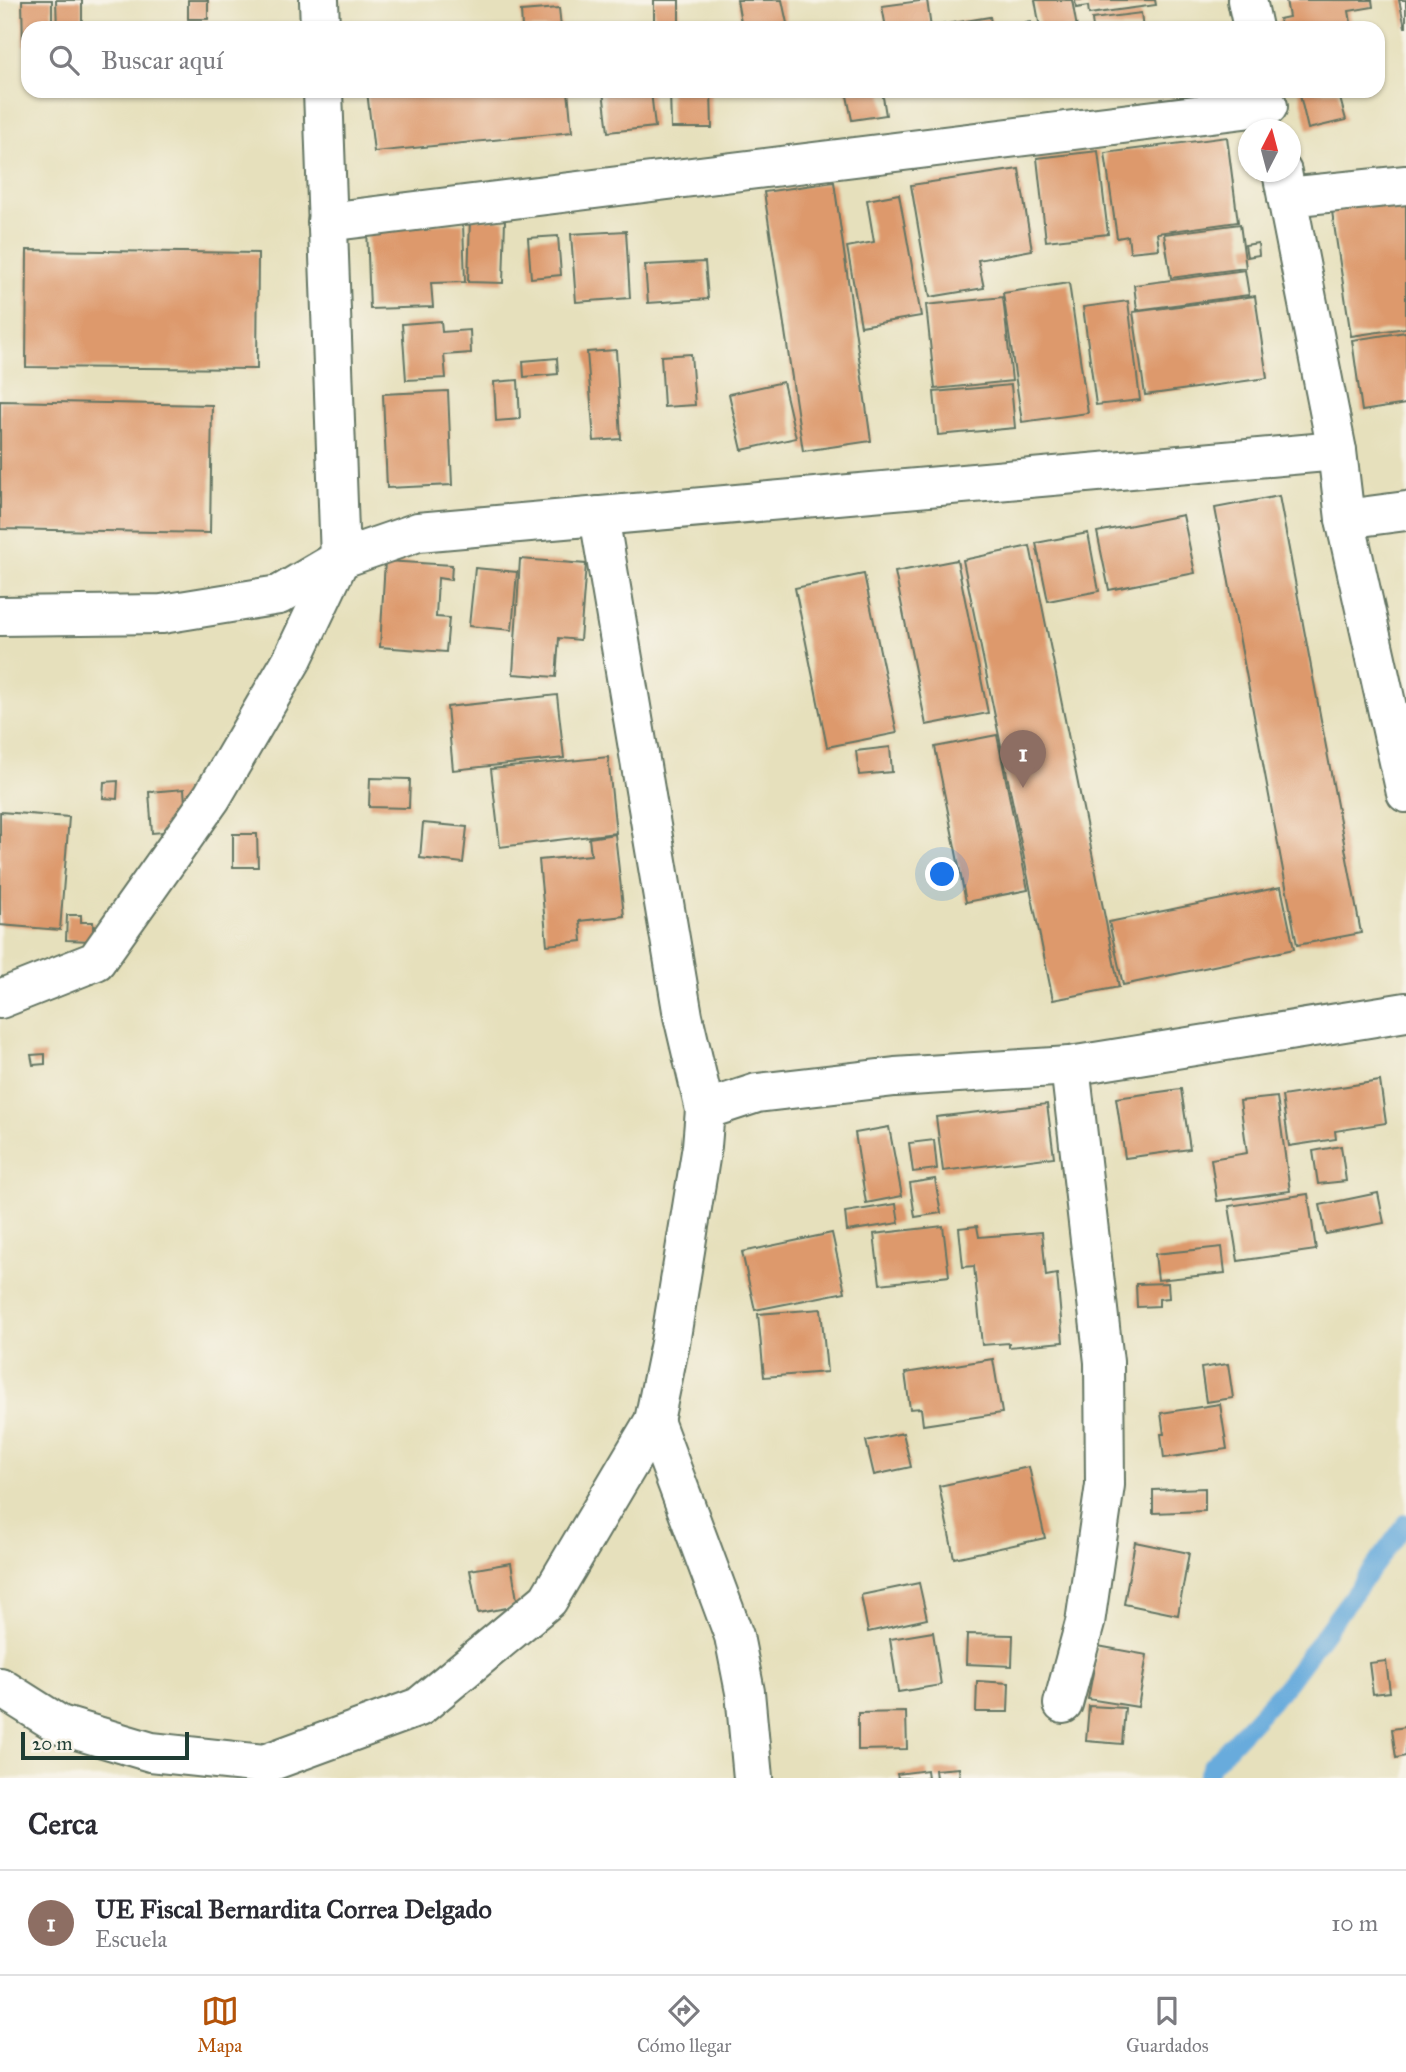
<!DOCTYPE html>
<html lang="es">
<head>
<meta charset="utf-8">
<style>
	body { margin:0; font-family:"IM FELL Great Primer",serif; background:#f7f7f7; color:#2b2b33 }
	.compass { position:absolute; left:1238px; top:119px; width:63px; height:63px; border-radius:50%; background:#fff; box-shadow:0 2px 5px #0004; rotate:6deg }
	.scale { position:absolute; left:21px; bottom:18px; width:168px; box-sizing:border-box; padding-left:7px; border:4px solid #1f3d34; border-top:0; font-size:19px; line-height:24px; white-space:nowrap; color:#1f3d34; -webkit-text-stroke:5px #f7f3e8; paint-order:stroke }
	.you { position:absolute; left:943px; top:875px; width:24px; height:24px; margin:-18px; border:5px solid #fff; border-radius:50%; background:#1a73e8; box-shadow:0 0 0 10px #1a73e833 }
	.badge { display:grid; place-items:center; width:46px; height:46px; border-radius:50%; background:#b45309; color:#fff; font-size:23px; font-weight:700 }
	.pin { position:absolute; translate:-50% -58px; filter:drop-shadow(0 2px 4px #0008) }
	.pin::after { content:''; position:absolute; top:37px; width:24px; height:21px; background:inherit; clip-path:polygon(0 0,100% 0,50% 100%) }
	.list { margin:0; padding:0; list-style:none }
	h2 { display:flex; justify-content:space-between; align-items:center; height:91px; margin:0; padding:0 28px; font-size:30px }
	h2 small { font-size:23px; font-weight:400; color:#7c7c81 }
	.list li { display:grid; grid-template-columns:46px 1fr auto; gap:21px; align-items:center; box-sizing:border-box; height:105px; padding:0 28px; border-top:2px solid #e1e1e2 }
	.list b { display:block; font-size:26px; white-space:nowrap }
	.list p { margin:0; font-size:23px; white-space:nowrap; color:#7c7c81 }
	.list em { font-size:23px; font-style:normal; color:#7c7c81 }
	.icon { flex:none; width:38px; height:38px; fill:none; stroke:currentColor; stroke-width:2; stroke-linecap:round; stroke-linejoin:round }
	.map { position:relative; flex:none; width:1406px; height:1778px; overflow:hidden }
	.search { position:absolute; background:#fff; box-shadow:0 2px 5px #0004; left:21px; right:21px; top:21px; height:77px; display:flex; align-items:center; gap:18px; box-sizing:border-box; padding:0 24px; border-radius:21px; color:#7c7c81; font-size:26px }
	.sheet { height:196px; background:#fff }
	nav { display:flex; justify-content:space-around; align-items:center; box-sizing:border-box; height:98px; border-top:2px solid #e1e1e2; background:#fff; font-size:19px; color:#7c7c81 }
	nav a { display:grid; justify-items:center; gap:4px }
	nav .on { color:#b45309 }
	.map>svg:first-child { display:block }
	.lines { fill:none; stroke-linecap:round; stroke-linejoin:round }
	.stream { stroke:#67abdc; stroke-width:18 }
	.building { fill:#dd996c }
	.minor-casing { stroke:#657664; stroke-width:42 }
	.minor { stroke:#fff; stroke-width:38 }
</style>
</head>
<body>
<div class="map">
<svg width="1406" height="1778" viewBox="0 0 1406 1778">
	<rect width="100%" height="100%" fill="#f7f3e8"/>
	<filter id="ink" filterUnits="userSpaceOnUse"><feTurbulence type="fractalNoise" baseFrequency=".0143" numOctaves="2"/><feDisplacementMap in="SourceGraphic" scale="14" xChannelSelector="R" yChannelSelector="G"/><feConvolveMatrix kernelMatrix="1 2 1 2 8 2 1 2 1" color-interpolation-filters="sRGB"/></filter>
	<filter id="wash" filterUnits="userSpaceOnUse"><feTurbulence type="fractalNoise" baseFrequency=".00686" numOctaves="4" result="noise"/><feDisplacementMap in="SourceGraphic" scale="28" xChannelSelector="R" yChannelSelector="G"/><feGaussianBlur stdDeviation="1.57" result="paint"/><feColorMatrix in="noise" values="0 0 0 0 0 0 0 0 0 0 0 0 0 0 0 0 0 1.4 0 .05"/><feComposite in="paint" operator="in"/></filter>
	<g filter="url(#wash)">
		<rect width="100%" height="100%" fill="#e6e0bc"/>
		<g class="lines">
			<path class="stream" d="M1206 1778 1211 1766 1285 1687 1406 1523"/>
		</g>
		<g id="blocks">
			<g class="building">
				<path d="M22 0H52V28H28V46H23Z"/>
				<path d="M56 0H82V28H57Z"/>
				<rect x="188" y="0" width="20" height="19"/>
				<rect x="654" y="0" width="25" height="25"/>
				<path d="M737 0H782L788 28H742Z"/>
				<path d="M927 0 931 28H886L882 6Z"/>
				<path d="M1035 0H1072L1077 28H1040Z"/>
				<path d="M1075 0H1155L1156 5 1089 14 1088 6 1076 8Z"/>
				<path d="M1286 0H1372L1373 7 1349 11 1352 28H1281L1279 19 1289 17Z"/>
				<path d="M1399 0H1406V27H1405Z"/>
				<path d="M559 8 561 28H522L521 11Z"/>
				<path d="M1141 13 1143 28H1093L1092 19Z"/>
				<path d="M990 17 992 28H942L941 25Z"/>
				<path d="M1031 22 1032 28H1007V25Z"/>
				<path d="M367 91H568L572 132 374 152Z"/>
				<path d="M603 91H651L655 127 608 132Z"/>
				<path d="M670 91H711L712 128H671Z"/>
				<path d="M846 91H882L886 115 852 120Z"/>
				<path d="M1299 91H1338L1346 120 1308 129Z"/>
				<path d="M1227 137 1238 222 1157 233 1159 249 1130 252 1128 236 1117 238 1105 153Z"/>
				<path d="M1098 151 1108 234 1046 241 1037 158Z"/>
				<path d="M1019 169 1032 250 978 260 984 288 930 297 911 185Z"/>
				<path d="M834 182 871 441 803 451 764 192Z"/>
				<path d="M899 194 921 316 861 326 847 247 874 242 867 200Z"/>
				<path d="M1406 194V328L1351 336 1331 205Z"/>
				<path d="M470 218 505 220 503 283 468 282Z"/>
				<path d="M463 223 465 282 431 283 433 307 370 309 367 227Z"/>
				<path d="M1240 224 1246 268 1171 278 1164 234Z"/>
				<path d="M626 231 630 298 576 302 571 234Z"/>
				<path d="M558 236 561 275 531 278 528 238Z"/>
				<path d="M1258 243 1259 255 1247 257 1245 245Z"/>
				<path d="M27 250 258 253 257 369 26 367Z"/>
				<path d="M705 262 708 299 648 303 645 265Z"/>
				<path d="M1245 270 1249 295 1137 310 1134 285Z"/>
				<path d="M1069 283 1088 413 1022 422 1003 293Z"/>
				<path d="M1255 296 1267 378 1145 395 1133 312Z"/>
				<path d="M1003 297 1012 381 935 389 926 305Z"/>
				<path d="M1128 301 1140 400 1096 405 1083 307Z"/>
				<path d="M441 321 442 332 470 330 471 353 444 355 446 378 406 380 402 324Z"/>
				<path d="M1406 332V404L1362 411 1352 340Z"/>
				<path d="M616 350 621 439 594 441 587 352Z"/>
				<path d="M691 354 695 405 664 407 661 356Z"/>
				<path d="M557 358 558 374 524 377 523 361Z"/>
				<path d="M518 380 520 419 496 421 494 382Z"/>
				<path d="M783 382 796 438 742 450 729 394Z"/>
				<path d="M1011 385 1015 428 938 435 934 392Z"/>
				<path d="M448 391 452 485 387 488 383 394Z"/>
				<path d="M0 401 212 405 210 533 0 529Z"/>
				<path d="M1279 496 1361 933 1297 945 1215 508Z"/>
				<path d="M1183 515 1195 573 1109 590 1097 532Z"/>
				<path d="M1088 533 1099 591 1048 601 1036 543Z"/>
				<path d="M1030 546 1119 987 1053 1000 963 560Z"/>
				<path d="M520 559 586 564 580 640 559 638 556 677 513 674Z"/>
				<path d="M957 560 988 713 926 725 895 572Z"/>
				<path d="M385 561 452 565 451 580 438 578 436 617 449 618 446 652 380 647Z"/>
				<path d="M475 568 517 572 512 630 469 626Z"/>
				<path d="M864 574 897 733 827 747 795 588Z"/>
				<path d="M557 695 564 758 453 770 447 707Z"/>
				<path d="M997 735 1028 890 966 902 935 747Z"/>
				<path d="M890 747 892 772 859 775 856 751Z"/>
				<path d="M608 757 616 833 500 847 491 769Z"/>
				<path d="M370 778 410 779 409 808 369 807Z"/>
				<path d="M118 781 117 799 103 798 104 782Z"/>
				<path d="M184 789 187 830 152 833 149 792Z"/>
				<path d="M0 812 69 817 60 930 0 925Z"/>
				<path d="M423 823 467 827 463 863 420 858Z"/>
				<path d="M233 834H257L258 867H233Z"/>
				<path d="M615 834 624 916 580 921 582 941 547 945 539 860 591 855 589 838Z"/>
				<path d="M1281 887 1294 949 1123 985 1109 922Z"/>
				<path d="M67 915H81V922H93V941L66 940Z"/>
				<path d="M45 1054V1064L33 1065 31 1055Z"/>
				<path d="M1380 1081 1386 1123 1335 1131 1336 1139 1289 1146 1282 1096Z"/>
				<path d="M1181 1089 1190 1149 1125 1158 1116 1098Z"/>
				<path d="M1277 1097 1290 1191 1217 1201 1211 1159 1247 1153 1240 1101Z"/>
				<path d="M1047 1104 1054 1157 943 1171 936 1117Z"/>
				<path d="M889 1127 902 1196 866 1203 855 1133Z"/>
				<path d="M934 1140 937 1169 913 1172 909 1143Z"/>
				<path d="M1341 1146 1346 1181 1318 1184 1313 1151Z"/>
				<path d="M935 1179 941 1213 915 1217 910 1183Z"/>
				<path d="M1378 1193 1384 1223 1326 1234 1320 1205Z"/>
				<path d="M1308 1194 1316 1250 1238 1261 1229 1206Z"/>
				<path d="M896 1204 899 1223 847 1231 845 1212Z"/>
				<path d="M943 1226 949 1276 880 1284 874 1234Z"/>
				<path d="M977 1226 979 1237 1042 1232 1046 1276 1057 1274 1063 1342 1009 1347V1343L982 1345 974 1266 963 1267 959 1228Z"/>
				<path d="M832 1233 845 1292 755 1310 742 1252Z"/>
				<path d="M1222 1247 1225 1273 1158 1280 1155 1254Z"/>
				<path d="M1168 1283 1169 1298 1159 1299V1306L1137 1307 1136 1284Z"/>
				<path d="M821 1309 827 1372 764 1377 758 1314Z"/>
				<path d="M993 1359 1002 1413 923 1425 921 1408 910 1409 905 1373Z"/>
				<path d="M1228 1364 1233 1398 1206 1402 1201 1368Z"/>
				<path d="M1220 1404 1227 1449 1164 1458 1161 1434H1164L1161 1413Z"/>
				<path d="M903 1433 911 1467 874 1475 866 1441Z"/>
				<path d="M1029 1467 1045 1538 954 1558 939 1486Z"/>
				<path d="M1205 1488V1511L1153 1513V1490Z"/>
				<path d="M1135 1542 1189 1553 1178 1615 1124 1604Z"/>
				<path d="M511 1563 518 1606 478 1613 470 1570Z"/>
				<path d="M919 1583 927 1619 868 1632 861 1595Z"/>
				<path d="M933 1632 941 1685 898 1692 890 1639Z"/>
				<path d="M967 1634 1013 1635 1012 1666 966 1664Z"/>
				<path d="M1098 1646 1147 1655 1138 1707 1088 1699Z"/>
				<path d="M1386 1661 1390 1692 1373 1694 1369 1663Z"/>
				<path d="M977 1681 1009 1683 1008 1712H976Z"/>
				<path d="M1089 1706 1125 1708 1122 1744 1086 1741Z"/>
				<path d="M906 1712 907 1749 858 1750V1713Z"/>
				<path d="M1406 1727V1756L1396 1758 1392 1729Z"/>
				<path d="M959 1768 960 1778H936L935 1770Z"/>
				<path d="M927 1770 928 1778H898L897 1774Z"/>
			</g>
		</g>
	</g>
	<g filter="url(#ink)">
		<use href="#blocks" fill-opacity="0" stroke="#657664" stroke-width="2"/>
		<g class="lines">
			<defs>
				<g id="minor">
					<path d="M319 0 320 28"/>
					<path d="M1247 0 1253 28"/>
					<path d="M1282 172 1337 451 1345 519 1406 793"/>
					<path d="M1287 197 1406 185"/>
					<path d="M327 222 1268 106"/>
					<path d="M1345 519 1406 511"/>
					<path d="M0 616 162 614 279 595 340 559 418 532 1337 451"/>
					<path d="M0 999 96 961 212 797 293 658 340 559 323 91"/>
					<path d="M705 1110 757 1093 895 1077 1070 1066 1406 1012"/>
					<path d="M654 1421 734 1636 745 1692 753 1778"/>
					<path d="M0 1687 60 1725 151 1752 264 1764 419 1707 548 1600 654 1421 670 1343 702 1146 705 1110 683 1016 599 516"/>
					<path d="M1063 1704 1085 1623 1105 1485 1104 1362 1070 1066"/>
				</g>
			</defs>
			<use href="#minor" class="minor-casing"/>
			<use href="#minor" class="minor"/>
		</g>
	</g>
</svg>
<svg class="compass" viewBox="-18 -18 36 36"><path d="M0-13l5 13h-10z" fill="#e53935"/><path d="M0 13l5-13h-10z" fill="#7c7c81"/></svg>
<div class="scale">20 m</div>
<div class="you"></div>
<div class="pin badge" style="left:1023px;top:788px;background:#8d6e63">1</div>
<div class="search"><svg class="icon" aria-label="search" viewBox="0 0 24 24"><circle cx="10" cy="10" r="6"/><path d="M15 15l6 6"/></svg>Buscar aquí</div>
</div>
<section class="sheet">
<h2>Cerca<small></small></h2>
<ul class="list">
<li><span class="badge" style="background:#8d6e63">1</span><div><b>UE Fiscal Bernardita Correa Delgado</b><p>Escuela</p></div><em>10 m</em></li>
</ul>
</section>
<nav>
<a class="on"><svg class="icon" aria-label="map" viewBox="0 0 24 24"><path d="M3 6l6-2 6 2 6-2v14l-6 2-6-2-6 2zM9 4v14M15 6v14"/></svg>Mapa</a>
<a><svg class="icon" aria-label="directions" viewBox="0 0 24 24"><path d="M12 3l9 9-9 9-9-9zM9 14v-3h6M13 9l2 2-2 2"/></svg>Cómo llegar</a>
<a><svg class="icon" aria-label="saved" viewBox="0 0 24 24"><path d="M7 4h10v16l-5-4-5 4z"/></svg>Guardados</a>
</nav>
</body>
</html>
